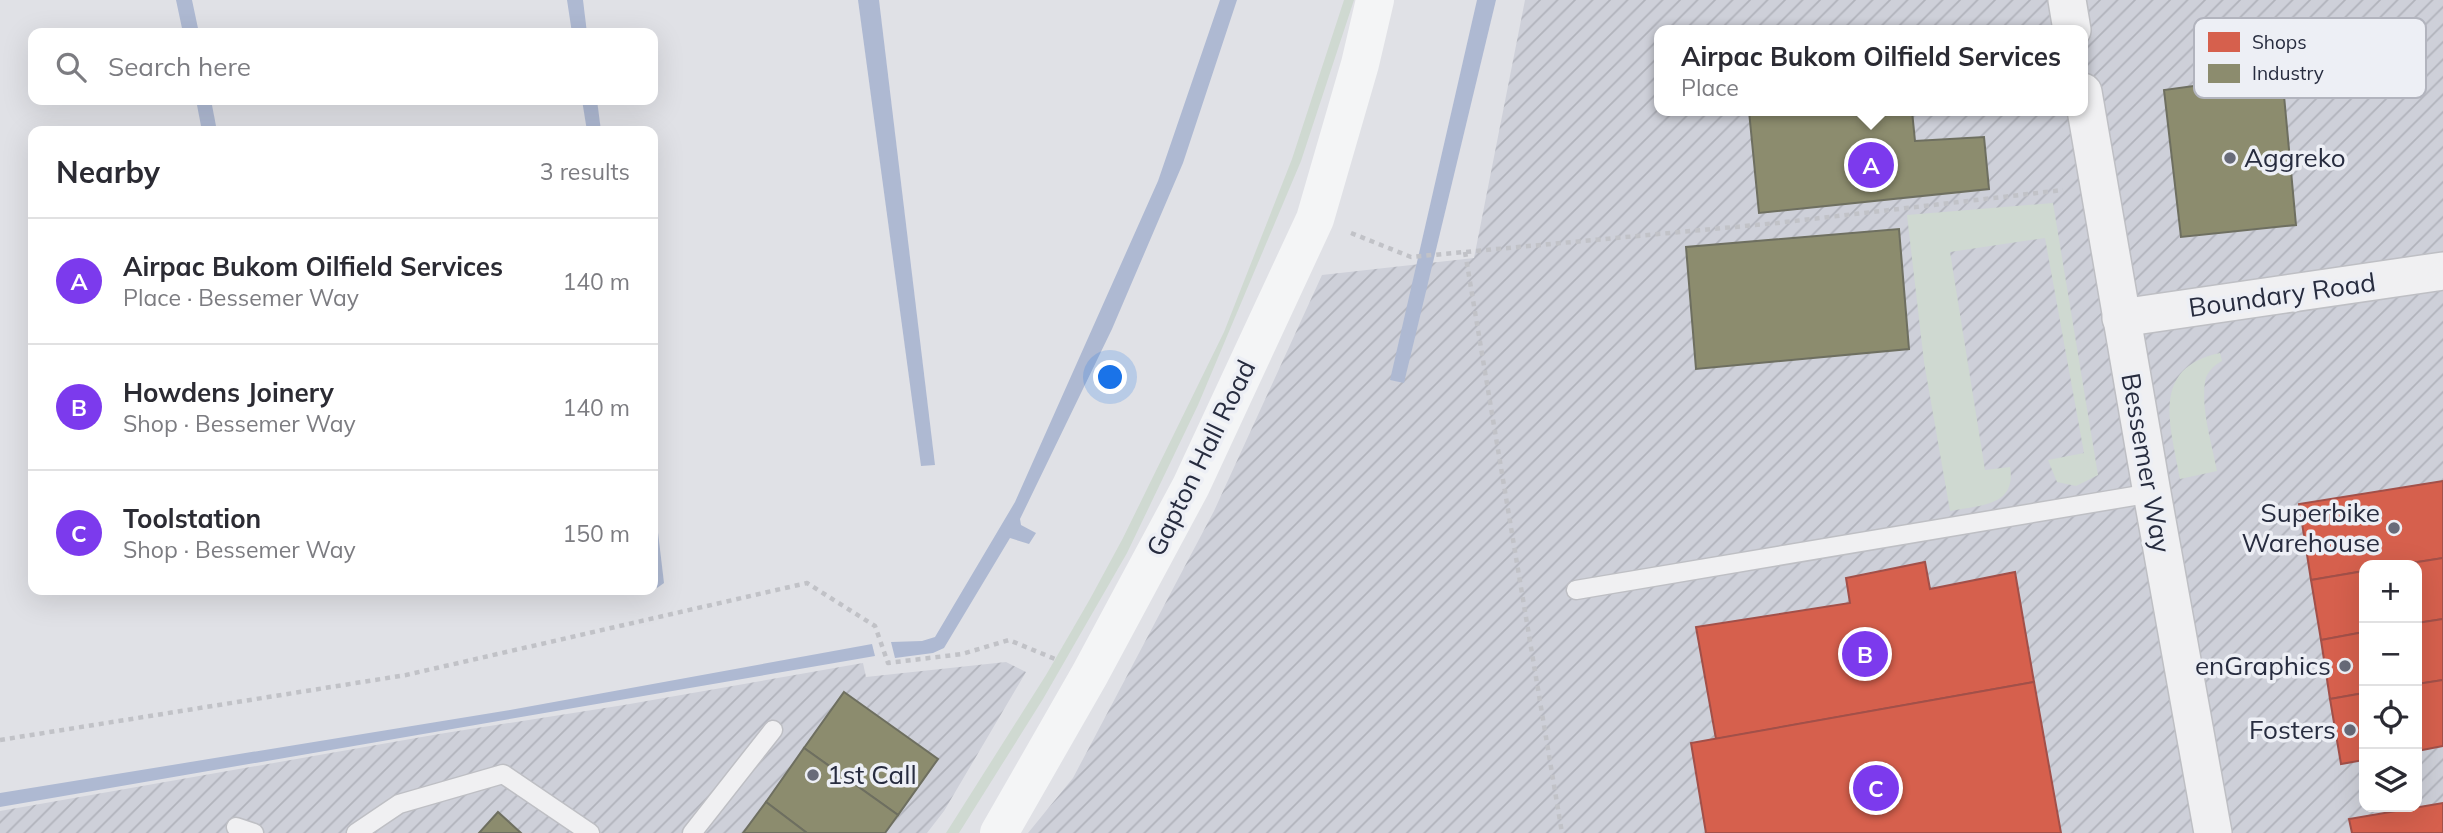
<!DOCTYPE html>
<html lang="en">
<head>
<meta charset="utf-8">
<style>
	body { margin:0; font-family:Mulish,sans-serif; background:#f7f7f7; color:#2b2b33 }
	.controls { position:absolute; right:21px; bottom:21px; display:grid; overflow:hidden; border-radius:14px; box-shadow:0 7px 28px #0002 }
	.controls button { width:63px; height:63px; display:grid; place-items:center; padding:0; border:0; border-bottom:2px solid #e1e1e2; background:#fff; color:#2b2b33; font:35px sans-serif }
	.you { position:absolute; left:1111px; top:378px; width:24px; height:24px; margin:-18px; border:5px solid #fff; border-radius:50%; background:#1a73e8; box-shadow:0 0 0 10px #1a73e833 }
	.badge { display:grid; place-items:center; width:46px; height:46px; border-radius:50%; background:#7c3aed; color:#fff; font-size:23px; font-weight:700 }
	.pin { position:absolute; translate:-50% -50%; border:4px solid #fff; box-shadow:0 2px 7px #0006 }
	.popup { position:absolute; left:1654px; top:25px; width:434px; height:91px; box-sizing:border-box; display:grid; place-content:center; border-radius:14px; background:#fff; filter:drop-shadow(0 2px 5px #0005); font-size:23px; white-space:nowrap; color:#7c7c81 }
	.popup b { font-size:26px; color:#2b2b33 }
	.popup::after { content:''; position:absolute; left:50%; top:100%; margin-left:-14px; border:14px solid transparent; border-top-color:#fff }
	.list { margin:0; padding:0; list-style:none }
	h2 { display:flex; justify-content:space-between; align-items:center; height:91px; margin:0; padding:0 28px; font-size:30px }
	h2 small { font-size:23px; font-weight:400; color:#7c7c81 }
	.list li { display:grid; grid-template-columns:46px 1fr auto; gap:21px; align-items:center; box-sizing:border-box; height:126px; padding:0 28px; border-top:2px solid #e1e1e2 }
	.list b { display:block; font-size:26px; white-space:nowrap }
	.list p { margin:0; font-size:23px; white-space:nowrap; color:#7c7c81 }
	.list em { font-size:23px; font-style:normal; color:#7c7c81 }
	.icon { flex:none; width:38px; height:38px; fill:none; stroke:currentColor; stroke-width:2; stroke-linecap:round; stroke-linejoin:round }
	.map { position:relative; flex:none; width:2443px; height:833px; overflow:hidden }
	.search { position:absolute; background:#fff; box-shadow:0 7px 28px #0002; left:28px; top:28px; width:630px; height:77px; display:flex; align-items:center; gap:18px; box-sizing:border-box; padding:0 24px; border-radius:14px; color:#7c7c81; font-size:26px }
	.panel { position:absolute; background:#fff; box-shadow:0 7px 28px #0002; left:28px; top:126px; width:630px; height:469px; border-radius:14px }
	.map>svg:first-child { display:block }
	.industrial { fill:url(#industrial-furrows); fill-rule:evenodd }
	.grass { fill:#cfd9d1 }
	.water { fill:#aeb9d2 }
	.shops { fill:#d6604d; stroke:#a25049; stroke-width:2 }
	.industry { fill:#8c8c6e; stroke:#6e6f60; stroke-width:2 }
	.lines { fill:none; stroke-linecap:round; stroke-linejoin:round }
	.lane-casing { stroke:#bebfc4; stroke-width:21 }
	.street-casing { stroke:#bebfc4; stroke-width:40 }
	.path { stroke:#c1c2c7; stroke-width:4.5; stroke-dasharray:5 5; stroke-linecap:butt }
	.lane { stroke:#f0f0f2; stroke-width:18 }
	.street { stroke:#f0f0f2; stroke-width:37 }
	.secondary { stroke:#f4f5f6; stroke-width:38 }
	.poi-dot { fill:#686b79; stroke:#edeff5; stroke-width:2.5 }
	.labels { text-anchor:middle; stroke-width:7; stroke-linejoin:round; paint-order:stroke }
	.poi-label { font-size:26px; fill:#272c3f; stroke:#edeff5; text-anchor:end }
	.street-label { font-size:26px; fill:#272c3f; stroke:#edeff5 }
	.key { fill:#edeff5; stroke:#b2b4be; stroke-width:2 }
	.key-label { font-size:19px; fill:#272c3f }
</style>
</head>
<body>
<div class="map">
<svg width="2443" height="833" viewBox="0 0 2443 833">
	<defs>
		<pattern id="industrial-furrows" width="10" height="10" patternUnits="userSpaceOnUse" patternTransform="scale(1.75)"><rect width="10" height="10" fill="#ced0d9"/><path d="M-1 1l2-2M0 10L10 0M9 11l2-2" fill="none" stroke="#b1b3bb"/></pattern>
	</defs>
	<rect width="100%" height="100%" fill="#e0e1e6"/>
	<g class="industrial">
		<path d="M1525 0H2443V833H1028L1073 778 1214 511 1322 275 1474 258ZM1659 30H2083V111H1659ZM2364 565H2417V807H2364Z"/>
		<path d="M1006 662 1026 672 944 811 927 833H0V811L439 734 624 705 863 663 866 677Z"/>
	</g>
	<g class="grass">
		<path d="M1344 0H1354L1301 161 1198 405 1127 553 1043 699 959 833H946L1046 675 1090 599 1123 538 1224 332 1292 159Z"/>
		<path d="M2053 203 2098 475 2076 486 2057 482 2048 460 2084 453 2045 238 1950 252 1985 470 2010 467C2017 507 1979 505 1950 511L1924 362 1907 215Z"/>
		<path d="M2220 353 2222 361C2214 365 2206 373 2205 382 2201 410 2212 444 2217 471L2180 479C2171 426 2149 368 2220 353Z"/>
	</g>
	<g class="water">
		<path d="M176 0H192L199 33H183Z"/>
		<path d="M567 0H583L587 33H572Z"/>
		<path d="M858 0H879L935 465 921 466Z"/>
		<path d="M1220 0H1237L1183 163 1112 329 1020 519 1021 525 1036 533 1029 544 1010 538 944 648 933 653 895 658 891 642 922 641 935 637 1015 502 1158 181Z"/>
		<path d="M1477 0H1496L1404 383 1390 380Z"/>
		<path d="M196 100H211L217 131H202Z"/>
		<path d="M582 100H597L601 131H587Z"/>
		<path d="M653 490 664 583 657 588 653 569Z"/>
		<path d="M872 644 875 656 0 807V793L510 710Z"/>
	</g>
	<g class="shops">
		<path d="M2443 481V558L2399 565H2364V571L2311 580 2299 504Z"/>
		<path d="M2443 558V619L2417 623V565H2399Z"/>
		<path d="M1925 562 1930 589 2015 572 2034 682 1716 739 1696 627 1850 603 1846 578Z"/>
		<path d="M2364 571V632L2321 640 2311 580Z"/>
		<path d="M2443 619V680L2417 684V623Z"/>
		<path d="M2364 632V693L2330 699 2321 640Z"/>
		<path d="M2443 680V746L2417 751V684Z"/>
		<path d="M2034 682 2061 833H1706L1691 743Z"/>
		<path d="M2364 693V760L2341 764 2330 699Z"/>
		<path d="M2443 803V833H2352L2349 819Z"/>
	</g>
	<g class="industry">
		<path d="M2282 74 2296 225 2181 237 2164 90Z"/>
		<path d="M1749 111H1912L1915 141 1984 137 1989 189 1759 213Z"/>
		<path d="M1899 229 1909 349 1696 369 1686 247Z"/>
		<path d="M844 692 938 759 898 815 804 748Z"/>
		<path d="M804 748 898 815 885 833H807L766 802Z"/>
		<path d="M766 802 807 833H743Z"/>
		<path d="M498 812 521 833H479Z"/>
	</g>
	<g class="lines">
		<defs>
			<g id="lane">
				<path d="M1576 590 2152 493"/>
				<path d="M236 827 254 833"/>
				<path d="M356 833 399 804 503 774 590 833"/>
				<path d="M692 833 773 730"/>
			</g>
			<g id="street">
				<path d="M2067 0 2072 30"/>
				<path d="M2083 92 2152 493 2213 833"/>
				<path d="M2121 318 2443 271"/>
			</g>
		</defs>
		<use href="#lane" class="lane-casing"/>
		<use href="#street" class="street-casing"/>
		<g class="path">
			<path d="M1351 233 1411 257 1777 223 2063 190"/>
			<path d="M1465 252 1562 833"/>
			<path d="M0 740 406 675 807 583 875 626 888 663 962 654 1009 640 1055 659"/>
		</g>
		<use href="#lane" class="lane"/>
		<use href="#street" class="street"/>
		<path class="secondary" d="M999 833 1090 674 1191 486 1315 219 1360 64 1375 0"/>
	</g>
	<g class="poi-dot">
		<circle cx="2230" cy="158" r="7"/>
		<circle cx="2394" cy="528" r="7"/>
		<circle cx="2345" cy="666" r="7"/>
		<circle cx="2350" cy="730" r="7"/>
		<circle cx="813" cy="775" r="7"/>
	</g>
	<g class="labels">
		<g class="poi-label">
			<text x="2244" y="167" text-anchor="start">Aggreko</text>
			<text x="2380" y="522">Superbike<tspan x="2380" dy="30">Warehouse</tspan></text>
			<text x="2331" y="675">enGraphics</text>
			<text x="2336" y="739">Fosters</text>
			<text x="827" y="784" text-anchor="start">1st Call</text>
		</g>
		<g class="street-label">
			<text transform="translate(2282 295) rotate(-8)" y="9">Boundary Road</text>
			<text transform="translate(1201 458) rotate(-64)" y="9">Gapton Hall Road</text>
			<text transform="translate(2146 463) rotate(80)" y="9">Bessemer Way</text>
		</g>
	</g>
	<rect x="2194" y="18" width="232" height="80" rx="10" class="key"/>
	<rect x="2208" y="32" width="32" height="20" fill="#d6604d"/>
	<rect x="2208" y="64" width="32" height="19" fill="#8c8c6e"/>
	<g class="key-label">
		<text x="2252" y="49">Shops</text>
		<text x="2252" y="80">Industry</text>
	</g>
</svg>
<div class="controls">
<button>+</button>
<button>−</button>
<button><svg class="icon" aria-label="locate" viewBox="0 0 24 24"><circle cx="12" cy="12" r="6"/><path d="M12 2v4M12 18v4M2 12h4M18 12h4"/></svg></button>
<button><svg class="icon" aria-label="layers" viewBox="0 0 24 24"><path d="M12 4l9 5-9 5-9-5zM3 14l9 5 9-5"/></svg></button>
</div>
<div class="you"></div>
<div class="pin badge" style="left:1871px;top:165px">A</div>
<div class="popup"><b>Airpac Bukom Oilfield Services</b>Place</div>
<div class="pin badge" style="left:1865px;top:654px">B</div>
<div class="pin badge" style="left:1876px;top:788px">C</div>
<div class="search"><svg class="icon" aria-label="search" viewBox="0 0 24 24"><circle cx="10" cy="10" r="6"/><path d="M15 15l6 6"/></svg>Search here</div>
<section class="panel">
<h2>Nearby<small>3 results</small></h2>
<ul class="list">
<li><span class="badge">A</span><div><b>Airpac Bukom Oilfield Services</b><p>Place · Bessemer Way</p></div><em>140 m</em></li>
<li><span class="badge">B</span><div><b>Howdens Joinery</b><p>Shop · Bessemer Way</p></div><em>140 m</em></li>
<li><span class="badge">C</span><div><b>Toolstation</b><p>Shop · Bessemer Way</p></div><em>150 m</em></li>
</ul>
</section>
</div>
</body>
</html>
